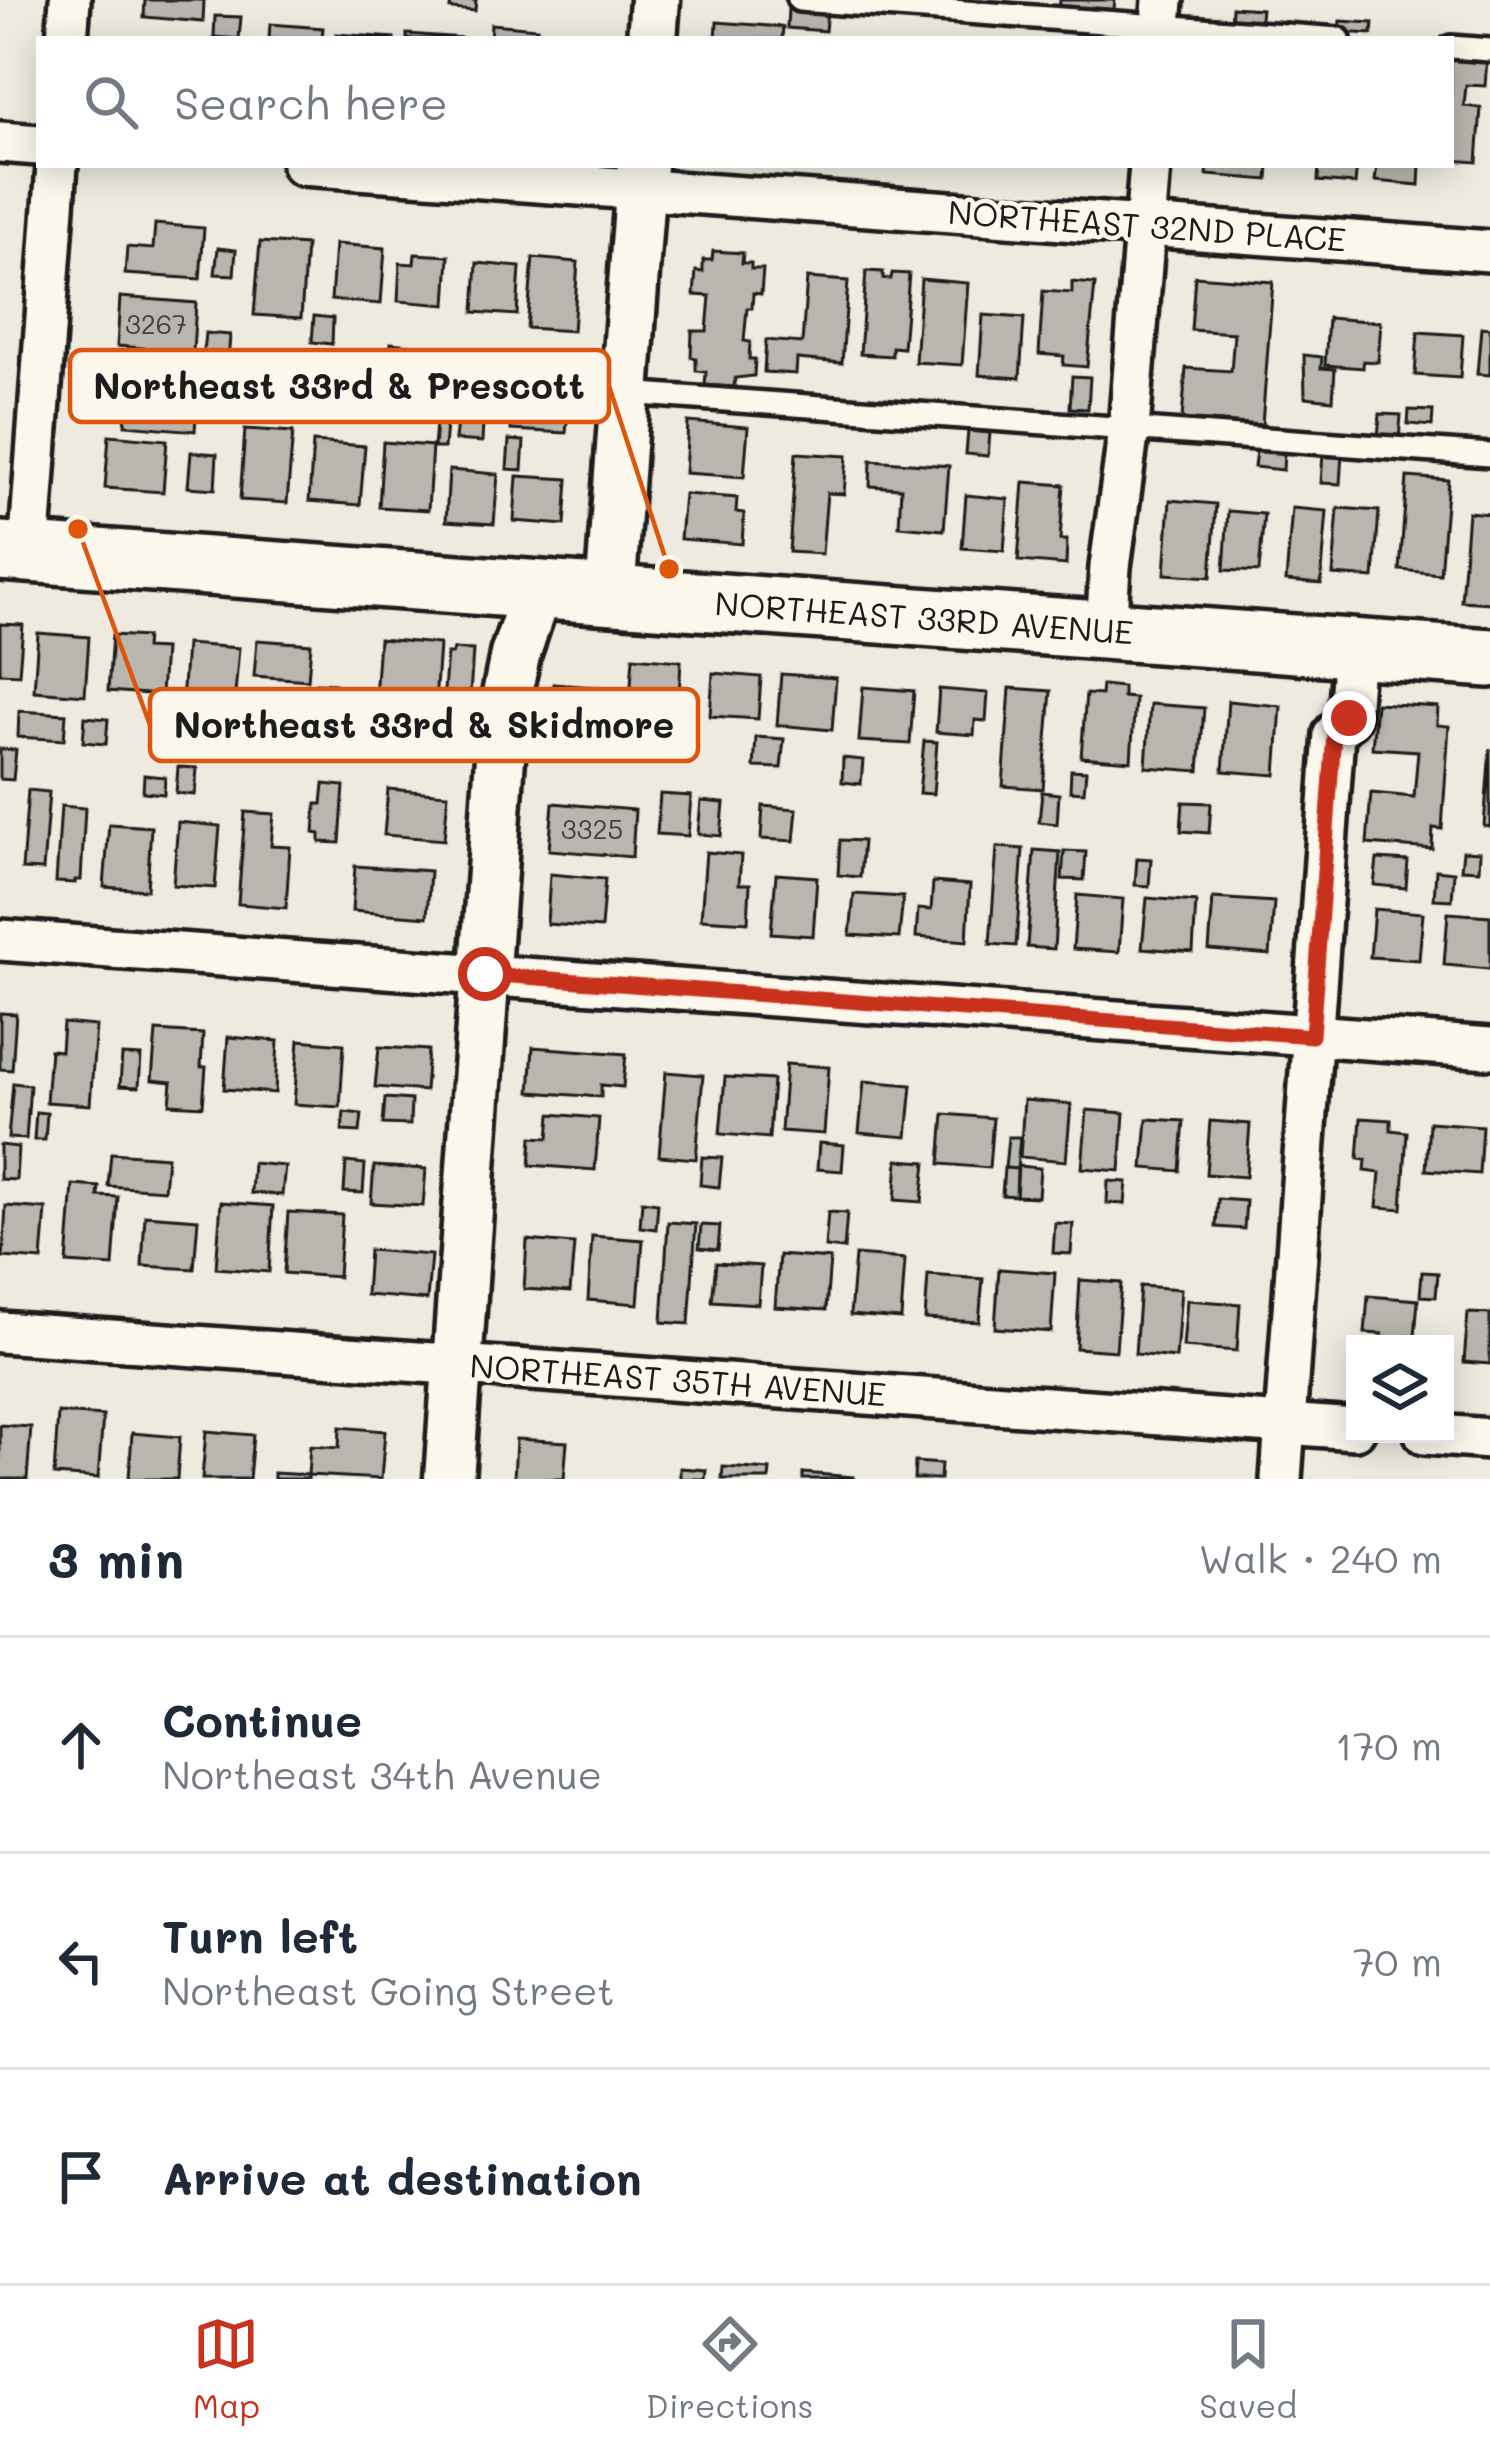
<!DOCTYPE html>
<html lang="en">
<head>
<meta charset="utf-8">
<style>
	body { margin:0; font-family:Mali,sans-serif; background:#f2f2f3; color:#1f2937 }
	.controls { position:absolute; right:36px; bottom:36px; display:grid; overflow:hidden; border-radius:0px; box-shadow:0 6px 30px #0003 }
	.controls button { width:108px; height:108px; display:grid; place-items:center; padding:0; border:0; border-bottom:3px solid #e0e1e3; background:#fff; color:#1f2937; font:60px sans-serif }
	.stop { position:absolute; width:36px; height:36px; margin:-27px; border:9px solid #c8321e; border-radius:50%; background:#fff }
	.stop.end { background:#c8321e; border-color:#fff; box-shadow:0 3px 12px #0008 }
	.list { margin:0; padding:0; list-style:none }
	h2 { display:flex; justify-content:space-between; align-items:center; height:156px; margin:0; padding:0 48px; font-size:51px }
	h2 small { font-size:39px; font-weight:400; color:#747a83 }
	.list li { display:grid; grid-template-columns:78px 1fr auto; gap:36px; align-items:center; box-sizing:border-box; height:216px; padding:0 48px; border-top:3px solid #e0e1e3 }
	.list b { display:block; font-size:45px; white-space:nowrap }
	.list p { margin:0; font-size:39px; white-space:nowrap; color:#747a83 }
	.list em { font-size:39px; font-style:normal; color:#747a83 }
	.icon { flex:none; width:66px; height:66px; fill:none; stroke:currentColor; stroke-width:2; stroke-linecap:round; stroke-linejoin:round }
	.map { position:relative; flex:none; width:1490px; height:1479px; overflow:hidden }
	.search { position:absolute; background:#fff; box-shadow:0 6px 30px #0003; left:36px; right:36px; top:36px; height:132px; display:flex; align-items:center; gap:30px; box-sizing:border-box; padding:0 42px; border-radius:0px; color:#747a83; font-size:45px }
	.sheet { height:804px; background:#fff }
	nav { display:flex; justify-content:space-around; align-items:center; box-sizing:border-box; height:168px; border-top:3px solid #e0e1e3; background:#fff; font-size:33px; color:#747a83 }
	nav a { display:grid; justify-items:center; gap:6px }
	nav .on { color:#c8321e }
	.map>svg:first-child { display:block }
	.building { fill:#b9b6af; stroke:#1c1c1c; stroke-width:3 }
	.lines { fill:none; stroke-linecap:round; stroke-linejoin:round }
	.service-casing { stroke:#1c1c1c; stroke-width:30 }
	.minor-casing { stroke:#1c1c1c; stroke-width:48 }
	.tertiary-casing { stroke:#1c1c1c; stroke-width:57 }
	.secondary-casing { stroke:#1c1c1c; stroke-width:66 }
	.service { stroke:#fbf7ec; stroke-width:21 }
	.minor { stroke:#fbf7ec; stroke-width:39 }
	.tertiary { stroke:#fbf7ec; stroke-width:48 }
	.secondary { stroke:#fbf7ec; stroke-width:57 }
	.route { stroke:#c8321e; stroke-width:15 }
	.labels { text-anchor:middle; stroke-width:9; stroke-linejoin:round; paint-order:stroke }
	.number-label { font-size:27px; fill:#434241 }
	.street-label { font-size:33px; fill:#1c1c1c; stroke:#fbf7ec }
	.leader { fill:none; stroke:#de560d; stroke-width:4.5 }
	.callout-dot { fill:#de560d; stroke:#fbf7ec; stroke-width:4.5 }
	.callout { fill:#fbf7ec; stroke:#de560d; stroke-width:4.5 }
	.callout-label { font-size:36px; text-anchor:middle; font-weight:bold; fill:#1c1c1c }
</style>
</head>
<body>
<div class="map">
<svg width="1490" height="1479" viewBox="0 0 1490 1479">
	<rect width="100%" height="100%" fill="#eeeadf"/>
	<filter id="ink" filterUnits="userSpaceOnUse"><feTurbulence type="fractalNoise" baseFrequency=".00833" numOctaves="2"/><feDisplacementMap in="SourceGraphic" scale="24" xChannelSelector="R" yChannelSelector="G"/><feConvolveMatrix kernelMatrix="1 2 1 2 8 2 1 2 1" color-interpolation-filters="sRGB"/></filter>
	<g filter="url(#ink)">
		<g class="building">
			<path d="M145 0H204L203 22 144 17Z"/>
			<path d="M451 0H476L475 11 450 9Z"/>
			<path d="M1060 0H1115L1113 17 1059 13Z"/>
			<path d="M1232 7 1261 9 1259 28 1231 26Z"/>
			<path d="M788 8 827 11 825 31 787 28Z"/>
			<path d="M215 16 241 17 239 39 214 37Z"/>
			<path d="M1340 21 1373 23 1372 34 1339 32Z"/>
			<path d="M717 22 783 27 782 39H716Z"/>
			<path d="M270 24 323 28 322 39H269Z"/>
			<path d="M491 24 537 28 536 39H490Z"/>
			<path d="M336 34 394 38V39H335Z"/>
			<path d="M407 34 462 38V39H407Z"/>
			<path d="M1451 58 1487 60 1485 86 1466 85 1464 106 1481 108 1477 162 1451 160Z"/>
			<path d="M1208 165H1269L1268 180 1207 175Z"/>
			<path d="M1319 165H1357L1355 184 1318 181Z"/>
			<path d="M1377 165H1420L1419 185 1375 181Z"/>
			<path d="M155 224 204 228 200 279 125 274 127 247 153 249Z"/>
			<path d="M260 242 306 245 301 318 254 315Z"/>
			<path d="M335 244 385 248 381 304 331 300Z"/>
			<path d="M218 248 236 250 234 275 215 274Z"/>
			<path d="M713 251 743 253 742 263H751V269H763L761 294 753 293 752 308H747L744 341 750 342 749 359H755L754 376 735 378 734 387 705 385 706 372 696 371V358L691 357 692 331H707L710 296 694 295 696 271 703 272V260H712Z"/>
			<path d="M415 254 449 256 446 305 398 301 400 263 414 264Z"/>
			<path d="M533 258 578 262 573 331 527 328Z"/>
			<path d="M477 263 520 267 517 315 474 312Z"/>
			<path d="M866 271 883 272V279H891L892 273 909 274 903 348 892 347V356L860 354Z"/>
			<path d="M1195 276 1273 282 1262 425 1182 419 1186 368 1231 371 1234 333 1191 330Z"/>
			<path d="M807 278 848 281 842 363 797 359 796 374 764 372 766 340 802 343Z"/>
			<path d="M921 279 968 283 962 365 915 362Z"/>
			<path d="M1072 282 1095 284 1087 367 1063 365 1064 356 1039 354 1043 291 1072 293Z"/>
			<path d="M120 297 196 303 193 352 117 346Z"/>
			<path d="M983 315 1024 318 1020 378 979 375Z"/>
			<path d="M314 316 333 318 332 344 312 342Z"/>
			<path d="M1328 318 1381 322 1378 362 1363 361V368L1325 365Z"/>
			<path d="M1481 327 1490 328V375L1477 374Z"/>
			<path d="M1418 332 1463 335 1460 378 1415 375Z"/>
			<path d="M205 333 230 335 228 364 202 362Z"/>
			<path d="M391 343 411 345 409 369 389 368Z"/>
			<path d="M1304 355 1322 357 1321 368 1335 369 1333 400 1305 397Z"/>
			<path d="M1072 376 1090 377 1088 409 1070 408Z"/>
			<path d="M115 380 198 387 195 431 125 425 126 413 113 412Z"/>
			<path d="M513 393 569 397 566 433 511 430Z"/>
			<path d="M1409 410 1433 411 1432 426 1408 424Z"/>
			<path d="M1380 414 1401 415 1399 440 1378 438Z"/>
			<path d="M457 420 483 423 482 442 455 440Z"/>
			<path d="M436 422 446 424 444 448H434Z"/>
			<path d="M688 422 748 427 744 477 685 473Z"/>
			<path d="M245 429 293 432 287 503 240 500Z"/>
			<path d="M968 431 990 433 988 456 966 454Z"/>
			<path d="M109 435 167 440 163 492 105 488Z"/>
			<path d="M509 440 524 441 522 470 507 469Z"/>
			<path d="M313 442 365 446 360 505 309 501Z"/>
			<path d="M383 442 432 446 428 510 379 507Z"/>
			<path d="M1256 451 1284 453 1283 470 1254 467Z"/>
			<path d="M191 452 217 454 215 489 188 487Z"/>
			<path d="M796 453 847 456 844 494 827 493 822 554 789 552Z"/>
			<path d="M1323 453 1342 454 1340 484 1321 483Z"/>
			<path d="M871 460 949 466 944 530 899 526 901 488 870 486Z"/>
			<path d="M449 470 498 474 494 524 446 521Z"/>
			<path d="M517 476 568 479 565 525 514 521Z"/>
			<path d="M1407 477 1448 480 1440 574 1400 570Z"/>
			<path d="M1024 482 1064 485 1060 540H1067L1066 565 1018 561Z"/>
			<path d="M684 494 737 498 736 512 744 513 742 544 680 539Z"/>
			<path d="M966 495 1008 499 1004 551 962 548Z"/>
			<path d="M1170 500 1216 504 1211 577 1165 574Z"/>
			<path d="M1292 508 1327 511 1321 584 1286 581Z"/>
			<path d="M1338 508 1379 511 1374 578 1333 575Z"/>
			<path d="M1228 511 1264 514 1259 572 1224 570Z"/>
			<path d="M1468 512 1490 514V603L1461 601Z"/>
			<path d="M0 624 23 625 19 674 0 673Z"/>
			<path d="M38 633 89 637 85 695 34 691Z"/>
			<path d="M112 635 146 637 145 648 164 649 161 695 108 691Z"/>
			<path d="M379 639 439 644 435 703 375 698Z"/>
			<path d="M257 640 311 644 308 680 254 676Z"/>
			<path d="M186 644 239 648 234 706 182 702Z"/>
			<path d="M453 649 473 650 467 741 440 739 447 654H452Z"/>
			<path d="M633 657 681 661 676 745 627 741Z"/>
			<path d="M713 673 761 677 758 719 710 716Z"/>
			<path d="M781 674 836 678 832 730 777 725Z"/>
			<path d="M316 683 335 684 333 711 313 709Z"/>
			<path d="M553 684 608 688 606 725 583 724 577 759 553 757 554 740 549 739Z"/>
			<path d="M1102 685 1123 687V697L1135 698 1131 761 1081 757 1086 694 1101 695Z"/>
			<path d="M863 687 914 691 910 744 859 741Z"/>
			<path d="M1010 688 1051 691 1043 789 1003 786Z"/>
			<path d="M939 689 988 693 986 721 975 720 974 735 936 732Z"/>
			<path d="M1228 701 1281 706 1276 775 1223 771Z"/>
			<path d="M1376 703 1438 707 1437 725 1449 726 1442 829 1433 828 1432 849 1367 844 1371 793 1414 797 1418 751 1372 748Z"/>
			<path d="M1150 704 1204 708 1199 771 1146 767Z"/>
			<path d="M19 711 66 714 64 740 18 737Z"/>
			<path d="M85 717 108 719 106 744 83 742Z"/>
			<path d="M756 737 784 739 781 768 754 767Z"/>
			<path d="M924 741 937 742 933 794 919 793Z"/>
			<path d="M1490 748V827L1484 826Z"/>
			<path d="M0 749 16 750 13 780 0 779Z"/>
			<path d="M843 758 863 760 861 784 842 782Z"/>
			<path d="M178 767 197 768 195 795 176 793Z"/>
			<path d="M1071 770 1086 771 1084 792 1070 791Z"/>
			<path d="M144 775 165 777 164 794 143 792Z"/>
			<path d="M324 784 344 786 340 843 320 842V834L314 833 316 804H322Z"/>
			<path d="M388 789 448 794 444 840 384 835Z"/>
			<path d="M28 790 49 792 43 870 22 869Z"/>
			<path d="M1042 792 1059 794 1057 824 1039 822Z"/>
			<path d="M660 794 691 796 688 836 657 834Z"/>
			<path d="M701 801 724 803 721 836 698 834Z"/>
			<path d="M1183 802 1211 803 1209 833 1181 831Z"/>
			<path d="M553 803 635 810 632 857 549 850Z"/>
			<path d="M61 806 85 808 81 880H75V883L56 882Z"/>
			<path d="M763 806 797 809 794 841 761 839Z"/>
			<path d="M245 812 274 814 271 846 290 847 286 908 238 904Z"/>
			<path d="M178 822 220 826 215 888 173 885Z"/>
			<path d="M109 824 151 827 147 890 104 887Z"/>
			<path d="M840 840 863 841 860 877 838 875Z"/>
			<path d="M997 847 1023 849 1016 946 990 944Z"/>
			<path d="M1034 850 1060 852 1054 949 1027 947Z"/>
			<path d="M1064 851 1086 852 1084 880 1062 879Z"/>
			<path d="M1463 851 1480 852 1479 870 1461 869Z"/>
			<path d="M706 852 741 855 739 884H750L748 922 701 919Z"/>
			<path d="M1137 858 1151 859 1149 886 1135 885Z"/>
			<path d="M1377 859 1408 861 1406 888 1374 885Z"/>
			<path d="M355 866 430 871 427 917 352 911Z"/>
			<path d="M1436 870 1454 872 1452 900 1434 899Z"/>
			<path d="M550 874 605 879 601 928 547 924Z"/>
			<path d="M776 874 817 877 813 936 771 933Z"/>
			<path d="M933 882 970 885 967 941 916 937 918 909 931 910Z"/>
			<path d="M854 894 903 897 899 938 850 935Z"/>
			<path d="M1077 895 1123 899 1119 952 1073 949Z"/>
			<path d="M1147 898 1196 902 1193 952 1142 948Z"/>
			<path d="M1213 898 1274 902 1270 955 1209 950Z"/>
			<path d="M1374 909 1423 913 1419 960 1370 957Z"/>
			<path d="M1448 913 1490 916V969L1444 965Z"/>
			<path d="M0 1013 16 1014 12 1070 0 1069Z"/>
			<path d="M63 1023 96 1026 90 1105 46 1102 50 1050 61 1051Z"/>
			<path d="M156 1031 203 1034 201 1067H206L203 1106 170 1104 172 1082 152 1080Z"/>
			<path d="M228 1037 278 1041 275 1093 224 1089Z"/>
			<path d="M299 1040 344 1044 340 1107 294 1104Z"/>
			<path d="M379 1047 428 1050 425 1091 375 1087Z"/>
			<path d="M533 1047 626 1054 623 1087 601 1085V1097L530 1092Z"/>
			<path d="M122 1055 141 1056 139 1087 120 1086Z"/>
			<path d="M786 1064 829 1067 824 1134 781 1131Z"/>
			<path d="M666 1072 703 1075 696 1159 659 1156Z"/>
			<path d="M725 1077 773 1080 769 1138 720 1134Z"/>
			<path d="M864 1081 912 1085 907 1137 859 1133Z"/>
			<path d="M13 1083 30 1085 26 1139 8 1138Z"/>
			<path d="M385 1098 411 1100 410 1125 383 1124Z"/>
			<path d="M1024 1100 1071 1104 1066 1161 1020 1157Z"/>
			<path d="M1087 1110 1124 1113 1120 1171 1082 1168Z"/>
			<path d="M36 1112 47 1113 45 1140H34Z"/>
			<path d="M344 1112 362 1114 360 1132 342 1131Z"/>
			<path d="M551 1114 599 1118 595 1170 530 1165 532 1137 549 1138Z"/>
			<path d="M944 1114 993 1118 989 1168 940 1164Z"/>
			<path d="M1361 1118 1391 1120V1130L1407 1132 1402 1209 1377 1207 1380 1173 1365 1171 1366 1160 1358 1159Z"/>
			<path d="M1147 1119 1184 1121 1180 1171 1143 1168Z"/>
			<path d="M1210 1121 1250 1124 1246 1177 1206 1174Z"/>
			<path d="M1429 1122 1482 1126 1479 1174 1426 1170Z"/>
			<path d="M1008 1137H1020L1017 1169 1005 1168Z"/>
			<path d="M819 1143 844 1145 842 1171 817 1169Z"/>
			<path d="M0 1145 18 1147 16 1180 0 1179Z"/>
			<path d="M111 1153 167 1157 164 1190 108 1186Z"/>
			<path d="M702 1157 722 1158 719 1187 700 1185Z"/>
			<path d="M898 1160 926 1162 922 1202 895 1200Z"/>
			<path d="M346 1162 365 1164 363 1193 344 1192Z"/>
			<path d="M253 1163 285 1166 282 1195 251 1193Z"/>
			<path d="M374 1166 426 1169 423 1206 371 1203Z"/>
			<path d="M1018 1166 1040 1168 1038 1197 1016 1196Z"/>
			<path d="M1004 1168 1017 1169 1016 1196 1002 1195Z"/>
			<path d="M1108 1181 1127 1182 1125 1204 1107 1203Z"/>
			<path d="M73 1185 99 1187 98 1196 118 1197 113 1266 67 1263Z"/>
			<path d="M1218 1199 1246 1201 1244 1229 1216 1227Z"/>
			<path d="M642 1201 658 1203 656 1229 640 1227Z"/>
			<path d="M221 1202 273 1206 269 1272 216 1268Z"/>
			<path d="M6 1206 46 1209 42 1260 3 1257Z"/>
			<path d="M288 1212 342 1215 338 1277 284 1273Z"/>
			<path d="M828 1212 847 1213 844 1249 825 1247Z"/>
			<path d="M145 1215 198 1219 194 1269 142 1266Z"/>
			<path d="M668 1222 696 1224 689 1324 662 1322Z"/>
			<path d="M1055 1223 1073 1224 1071 1254 1053 1253Z"/>
			<path d="M701 1225 720 1226 718 1250 699 1248Z"/>
			<path d="M592 1236 643 1240 638 1304 588 1300Z"/>
			<path d="M527 1240 574 1244 570 1292 524 1289Z"/>
			<path d="M369 1250 431 1255 427 1300 366 1295Z"/>
			<path d="M779 1255 830 1259 826 1310 775 1307Z"/>
			<path d="M855 1255 905 1259 901 1319 850 1315Z"/>
			<path d="M716 1263 761 1266 758 1304 712 1301Z"/>
			<path d="M999 1269 1055 1273 1051 1332 995 1328Z"/>
			<path d="M1422 1272 1438 1273 1436 1297 1420 1296Z"/>
			<path d="M928 1275 983 1279 979 1322 925 1319Z"/>
			<path d="M1080 1280 1121 1283 1116 1351 1076 1348Z"/>
			<path d="M1140 1286 1181 1289 1176 1358 1135 1354Z"/>
			<path d="M1368 1296 1418 1300 1415 1337 1405 1336V1344H1382V1334L1365 1333Z"/>
			<path d="M1187 1300 1240 1304 1237 1351 1183 1347Z"/>
			<path d="M1468 1313 1490 1314V1364L1464 1362Z"/>
			<path d="M58 1413 103 1416 98 1478 54 1475Z"/>
			<path d="M0 1425 31 1427 27 1479H0Z"/>
			<path d="M340 1427 385 1431 381 1479 308 1475 310 1446 339 1448Z"/>
			<path d="M206 1431 253 1435 249 1479H202Z"/>
			<path d="M132 1433 180 1437 177 1479H129Z"/>
			<path d="M516 1439 567 1442 564 1479H514Z"/>
			<path d="M915 1462 941 1464 940 1479H914Z"/>
			<path d="M723 1467 770 1470 769 1479H722Z"/>
			<path d="M680 1468 706 1470 705 1479H680Z"/>
			<path d="M274 1473 308 1475V1479H274Z"/>
			<path d="M803 1473 853 1477V1479H803Z"/>
		</g>
		<g class="lines">
			<defs>
				<g id="service">
					<path d="M799 0 1339 39"/>
					<path d="M1451 47 1490 50"/>
					<path d="M626 393 1490 455"/>
				</g>
				<g id="minor">
					<path d="M67 39 70 0"/>
					<path d="M1160 39 1163 0"/>
					<path d="M0 142 39 145"/>
					<path d="M302 165 1490 251"/>
					<path d="M29 553 57 165"/>
					<path d="M1106 631 1110 567 1129 429 1150 165"/>
					<path d="M0 940 1490 1048"/>
					<path d="M0 1332 1355 1429"/>
					<path d="M1425 1434 1490 1439"/>
					<path d="M1281 1479 1334 734 1349 718 1354 648"/>
				</g>
				<g id="tertiary">
					<path d="M652 39 655 0"/>
					<path d="M610 595 642 165"/>
					<path d="M449 1479 503 715 515 655 537 590"/>
				</g>
				<path id="secondary" d="M0 551 1490 658"/>
			</defs>
			<use href="#service" class="service-casing"/>
			<use href="#minor" class="minor-casing"/>
			<use href="#tertiary" class="tertiary-casing"/>
			<use href="#secondary" class="secondary-casing"/>
			<use href="#service" class="service"/>
			<use href="#minor" class="minor"/>
			<use href="#tertiary" class="tertiary"/>
			<use href="#secondary" class="secondary"/>
		</g>
	</g>
	<g class="lines" filter="url(#ink)">
		<path class="route" d="M485 974 1312 1036 1334 734 1349 718"/>
	</g>
	<g class="labels">
		<g class="number-label">
			<text x="156" y="334">3267</text>
			<text x="592" y="839">3325</text>
		</g>
		<g class="street-label">
			<text transform="translate(1147 226) rotate(4)" y="12">NORTHEAST 32ND PLACE</text>
			<text transform="translate(924 618) rotate(4)" y="12">NORTHEAST 33RD AVENUE</text>
			<text transform="translate(678 1380) rotate(4)" y="12">NORTHEAST 35TH AVENUE</text>
		</g>
	</g>
	<path class="leader" d="M669 569L609 386M78 529L150 725"/>
	<g class="callout-dot">
		<circle cx="669" cy="569" r="12"/>
		<circle cx="78" cy="529" r="12"/>
	</g>
	<g class="callout">
		<rect x="70" y="350" width="539" height="72" rx="12"/>
		<rect x="150" y="689" width="548" height="72" rx="12"/>
	</g>
	<g class="callout-label">
		<text x="339" y="399">Northeast 33rd &amp; Prescott</text>
		<text x="424" y="738">Northeast 33rd &amp; Skidmore</text>
	</g>
</svg>
<div class="controls">
<button><svg class="icon" aria-label="layers" viewBox="0 0 24 24"><path d="M12 4l9 5-9 5-9-5zM3 14l9 5 9-5"/></svg></button>
</div>
<div class="stop" style="left:485px;top:974px"></div>
<div class="stop end" style="left:1349px;top:718px"></div>
<div class="search"><svg class="icon" aria-label="search" viewBox="0 0 24 24"><circle cx="10" cy="10" r="6"/><path d="M15 15l6 6"/></svg>Search here</div>
</div>
<section class="sheet">
<h2>3 min<small>Walk · 240 m</small></h2>
<ul class="list">
<li><svg class="icon" aria-label="ahead" viewBox="0 0 24 24"><path d="M12 20V5M6 11l6-6 6 6"/></svg><div><b>Continue</b><p>Northeast 34th Avenue</p></div><em>170 m</em></li>
<li><svg class="icon" aria-label="left" viewBox="0 0 24 24"><path d="M17 20v-9H6M10 6l-5 5 5 5"/></svg><div><b>Turn left</b><p>Northeast Going Street</p></div><em>70 m</em></li>
<li><svg class="icon" aria-label="arrive" viewBox="0 0 24 24"><path d="M6 21V4h12l-3 4 3 4H6"/></svg><div><b>Arrive at destination</b></div></li>
</ul>
</section>
<nav>
<a class="on"><svg class="icon" aria-label="map" viewBox="0 0 24 24"><path d="M3 6l6-2 6 2 6-2v14l-6 2-6-2-6 2zM9 4v14M15 6v14"/></svg>Map</a>
<a><svg class="icon" aria-label="directions" viewBox="0 0 24 24"><path d="M12 3l9 9-9 9-9-9zM9 14v-3h6M13 9l2 2-2 2"/></svg>Directions</a>
<a><svg class="icon" aria-label="saved" viewBox="0 0 24 24"><path d="M7 4h10v16l-5-4-5 4z"/></svg>Saved</a>
</nav>
</body>
</html>
